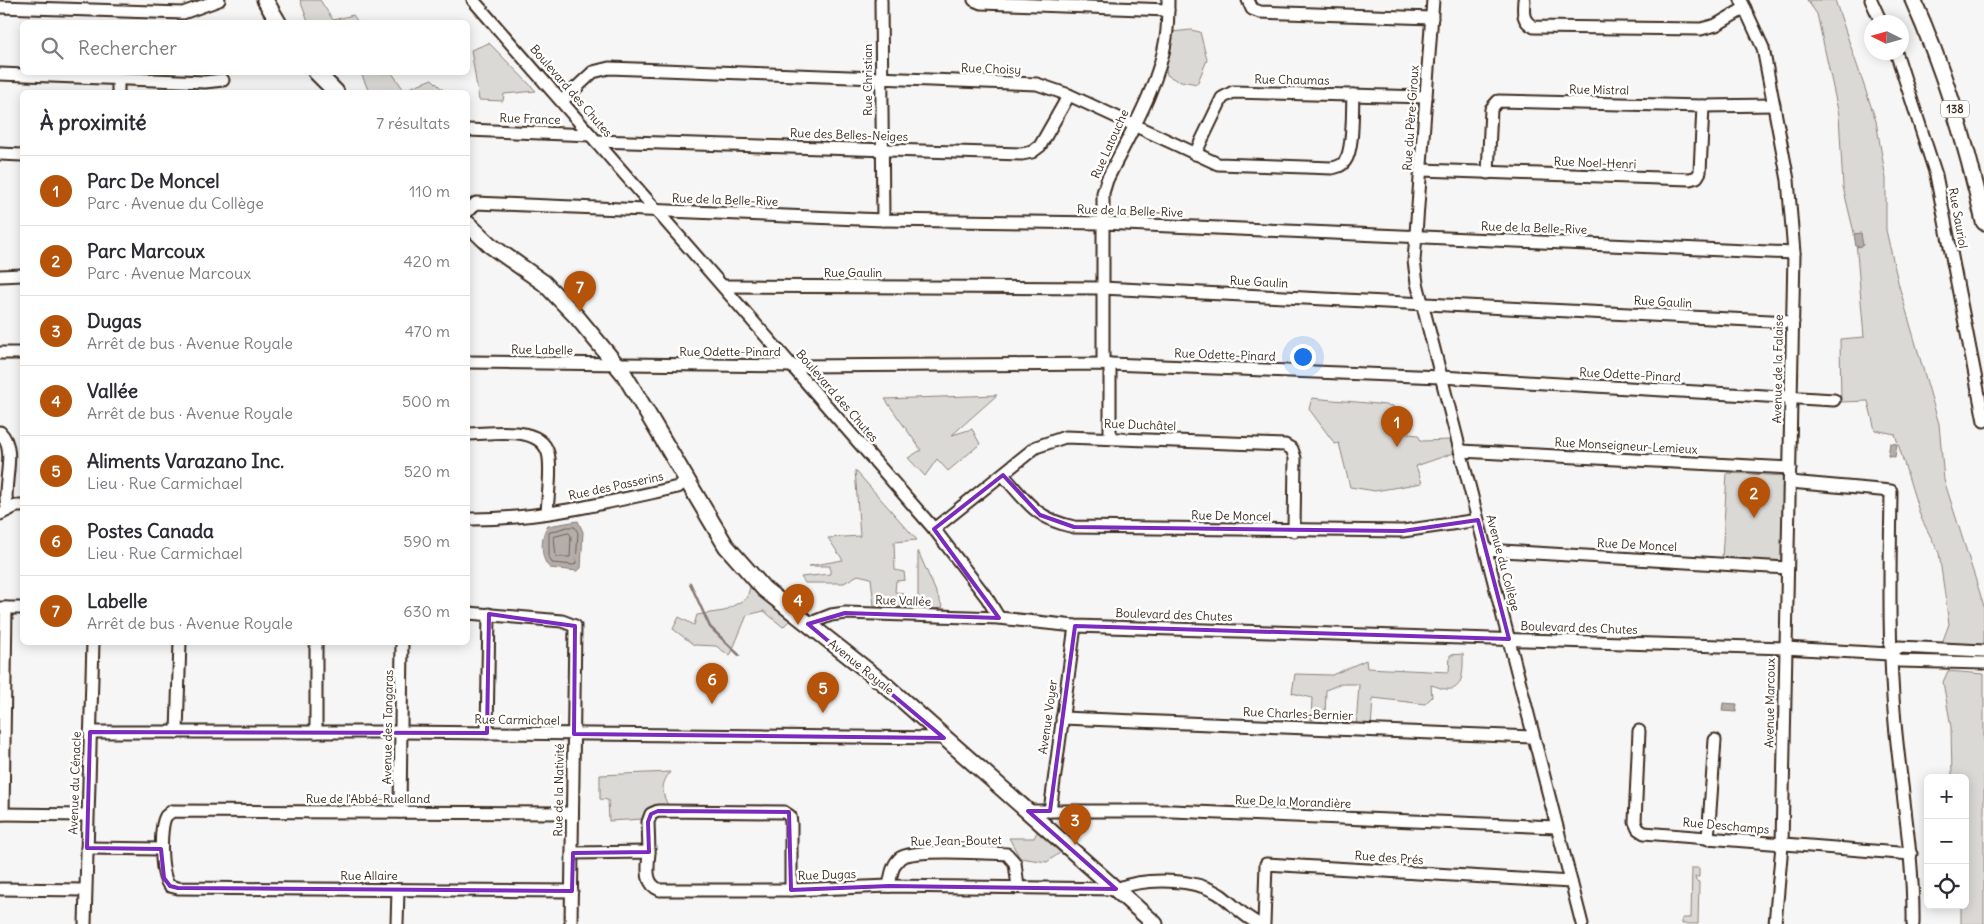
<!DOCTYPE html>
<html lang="fr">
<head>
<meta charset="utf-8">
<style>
	body { margin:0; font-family:Delius,sans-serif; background:#f7f7f7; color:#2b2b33 }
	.controls { position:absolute; right:15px; bottom:15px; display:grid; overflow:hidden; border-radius:8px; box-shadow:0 2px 12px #0003 }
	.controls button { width:45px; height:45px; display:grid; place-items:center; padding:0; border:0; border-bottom:1px solid #e1e1e2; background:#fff; color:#2b2b33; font:25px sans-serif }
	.compass { position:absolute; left:1864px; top:15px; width:45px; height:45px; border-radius:50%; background:#fff; box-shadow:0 2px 12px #0003; rotate:275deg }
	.you { position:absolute; left:1302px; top:356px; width:18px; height:18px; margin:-12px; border:4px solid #fff; border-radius:50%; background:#1a73e8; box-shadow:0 0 0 8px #1a73e833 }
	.badge { display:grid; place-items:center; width:32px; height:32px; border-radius:50%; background:#b45309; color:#fff; font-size:16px; font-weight:700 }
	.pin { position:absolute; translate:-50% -41px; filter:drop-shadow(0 1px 2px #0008) }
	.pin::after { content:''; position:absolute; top:26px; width:18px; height:15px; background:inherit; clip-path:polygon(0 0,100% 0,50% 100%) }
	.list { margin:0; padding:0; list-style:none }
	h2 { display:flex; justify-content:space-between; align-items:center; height:65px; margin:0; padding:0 20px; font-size:21px }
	h2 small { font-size:16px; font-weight:400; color:#7c7c81 }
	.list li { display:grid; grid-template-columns:32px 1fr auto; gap:15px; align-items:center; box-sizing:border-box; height:70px; padding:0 20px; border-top:1px solid #e1e1e2 }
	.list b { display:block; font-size:19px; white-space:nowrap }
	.list p { margin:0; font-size:16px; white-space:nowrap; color:#7c7c81 }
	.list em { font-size:16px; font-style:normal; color:#7c7c81 }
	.icon { flex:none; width:28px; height:28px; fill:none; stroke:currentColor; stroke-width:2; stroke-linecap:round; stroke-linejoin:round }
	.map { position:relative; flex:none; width:1984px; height:924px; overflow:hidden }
	.search { position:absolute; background:#fff; box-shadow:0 2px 12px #0003; left:20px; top:20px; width:450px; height:55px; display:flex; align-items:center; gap:12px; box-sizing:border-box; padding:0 18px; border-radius:8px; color:#7c7c81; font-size:19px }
	.panel { position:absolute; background:#fff; box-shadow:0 2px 12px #0003; left:20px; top:90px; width:450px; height:555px; border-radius:8px }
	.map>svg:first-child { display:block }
	.green { fill:#dbd9d6; stroke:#8b827a }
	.water { fill:#b4aeaa; stroke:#847972 }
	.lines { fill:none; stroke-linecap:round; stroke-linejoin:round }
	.shore { stroke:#6b5f56; stroke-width:1 }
	.stream { stroke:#847972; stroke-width:2.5 }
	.minor-casing { stroke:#3b2a1e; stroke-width:15 }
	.major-casing { stroke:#3b2a1e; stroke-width:19 }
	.minor { stroke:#fff; stroke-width:11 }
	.major { stroke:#fff; stroke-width:15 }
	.marked { fill:none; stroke:#7b2cbf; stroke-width:4; stroke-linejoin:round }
	.labels { text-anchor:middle; stroke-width:5; stroke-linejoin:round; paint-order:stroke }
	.shield { fill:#fff; stroke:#766a62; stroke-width:1 }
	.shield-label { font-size:11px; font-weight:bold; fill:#3b2a1e }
	.street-label { font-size:12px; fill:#3b2a1e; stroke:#fff }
</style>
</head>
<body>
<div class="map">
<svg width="1984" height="924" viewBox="0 0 1984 924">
	<rect width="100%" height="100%" fill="#f7f6f6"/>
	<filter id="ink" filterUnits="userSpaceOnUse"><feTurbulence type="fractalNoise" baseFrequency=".02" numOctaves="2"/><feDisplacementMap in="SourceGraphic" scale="10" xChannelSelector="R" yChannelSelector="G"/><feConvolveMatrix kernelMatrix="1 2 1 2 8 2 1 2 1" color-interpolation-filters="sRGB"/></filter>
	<g filter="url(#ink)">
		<g class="green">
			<path d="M300 0H320L333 20 353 15 358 22H308Z"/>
			<path d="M1807 0H1835L1876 121 1886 179V230L1899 286 1939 424 1944 480 1984 606V647L1942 643 1949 624 1939 553 1921 518 1895 434 1875 430 1868 401 1841 402 1840 339 1864 337 1856 241 1843 187 1839 115 1817 14Z"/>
			<path d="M1191 30 1200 32 1207 60 1197 84 1176 80 1167 75 1165 63 1171 32Z"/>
			<path d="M489 43 536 91 504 94 503 101 479 100 471 50Z"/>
			<path d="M361 73H392L404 90 432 79 445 92H369Z"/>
			<path d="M997 395 952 435 972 429 980 444 948 471 937 459 925 476 908 458 921 450 885 399Z"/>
			<path d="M1312 398C1339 401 1366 402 1393 406L1401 433 1418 435 1421 441 1451 440 1454 453 1416 466 1422 483 1375 491 1350 487 1339 443 1335 444 1309 409Z"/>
			<path d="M855 470 917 540 894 542 895 570 904 572 905 580 896 581 895 592 903 593 905 607 874 606 871 578 858 575 844 583H805L801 577 830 574V566H809L843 560 828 538 860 536Z"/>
			<path d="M1727 473 1786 476 1781 562 1722 559Z"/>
			<path d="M918 551 943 608 918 610Z"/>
			<path d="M750 587 790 620 783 627 764 611 747 615 730 656 716 646 694 645 673 629 679 617 694 625 697 615 724 611 747 598Z"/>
			<path d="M1463 654C1463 666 1465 692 1446 689 1441 689 1436 686 1431 685L1432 697 1425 704 1373 698 1371 729 1356 727 1359 684H1340L1326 690 1325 716 1311 720 1312 698 1292 693 1295 674 1332 675 1366 660 1367 668 1449 672 1450 655Z"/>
			<path d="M1948 671 1984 674V924H1961V905H1965V778H1952L1951 727 1943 682Z"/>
			<path d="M670 772C661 784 661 792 668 805L643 819 609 821 608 800 600 799V775Z"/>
			<path d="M1038 830 1061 852 1047 862 1020 858 1009 838H1034Z"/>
			<path d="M1692 868H1699V877H1695L1696 881 1699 882 1698 924H1682V918H1691Z"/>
		</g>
		<g class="water">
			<path d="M1861 233 1863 246 1856 247 1854 234Z"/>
			<path d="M1890 443 1897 444 1895 457 1888 456Z"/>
			<path d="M578 521 583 532 581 568 577 571 550 568C540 560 540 535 548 526Z"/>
			<path d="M1723 703 1737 704 1736 712 1722 711Z"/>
		</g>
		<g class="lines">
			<g class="shore">
				<path d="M567 527H575L578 533 576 563 574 565 552 563 549 557V533Z"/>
				<path d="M569 533 571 536 570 557H556L554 537Z"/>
			</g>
			<path class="stream" d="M690 583 710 627 739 655"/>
			<defs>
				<g id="minor">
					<path d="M473 0 934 529 987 598 999 618"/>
					<path d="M881 0 883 220"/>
					<path d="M974 0 981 3 1168 10"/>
					<path d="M1248 0 1252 9 1260 12 1432 18"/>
					<path d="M1433 0 1414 261 1417 283 1582 924"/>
					<path d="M1524 0C1523 13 1522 21 1534 27L1701 29 1716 25 1745 8"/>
					<path d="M1741 0 1763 48 1788 180 1794 253 1782 845 1775 924"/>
					<path d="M1871 0 1881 22"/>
					<path d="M0 7 183 13 219 0"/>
					<path d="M1896 52 1936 175 1984 421"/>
					<path d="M0 74 205 82 223 80"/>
					<path d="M118 92V79"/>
					<path d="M562 101 593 72 609 68 1037 84 1069 95 1218 164 1332 168C1337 167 1342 166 1345 161 1354 149 1352 111 1353 95"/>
					<path d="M468 130 591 135"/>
					<path d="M596 141 1022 154 1032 152 1040 146 1069 95"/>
					<path d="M0 154 22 155"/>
					<path d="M1195 154 1222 98 1233 92 1426 97"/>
					<path d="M1421 170 1690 179 1697 177 1700 172 1703 106"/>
					<path d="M1488 173 1491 109 1498 101 1703 106 1774 105"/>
					<path d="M468 211 476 203 883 220 1102 223 1794 253"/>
					<path d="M0 276 22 275"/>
					<path d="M723 286 1102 288 1793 322"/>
					<path d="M0 353H22"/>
					<path d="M468 362 793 366 1110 364 1441 377 1834 400"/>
					<path d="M1103 364V193L1107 180C1128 137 1159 86 1166 38 1168 26 1168 13 1168 0"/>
					<path d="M0 432C19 451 0 487 8 510"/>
					<path d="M468 434C492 434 545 423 549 458 551 475 548 495 547 513"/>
					<path d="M1110 437V364"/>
					<path d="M1461 451 1790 468"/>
					<path d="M1003 475C1027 502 1036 519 1074 527L1403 531 1478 520"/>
					<path d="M1790 482 1891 491C1890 569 1888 646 1895 723 1901 790 1914 856 1913 924"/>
					<path d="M0 514 16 506H22"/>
					<path d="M468 519C539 520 609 502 678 487L688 479"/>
					<path d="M934 529 1036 447 1065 437 1285 445 1292 449 1295 458 1294 531"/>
					<path d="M1486 550 1787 568"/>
					<path d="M0 608H22"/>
					<path d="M468 613 562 621 575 626 571 924"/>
					<path d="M808 624 831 615 845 613 999 618 1075 626 1785 648 1889 654"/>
					<path d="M316 642V732"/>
					<path d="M1889 654 1899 647 1984 651"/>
					<path d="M1889 654 1899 661 1984 663"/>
					<path d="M1062 718 1533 737"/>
					<path d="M1639 731 1635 822 1638 829 1644 833 1911 854"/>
					<path d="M90 732H403L944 738"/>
					<path d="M177 732 180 642"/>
					<path d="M487 733 489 614"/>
					<path d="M1028 811H1172L1556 827"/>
					<path d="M1050 811 1075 626"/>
					<path d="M400 812 402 642"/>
					<path d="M0 814 87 815"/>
					<path d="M3 814 6 608"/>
					<path d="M1708 839 1715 740"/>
					<path d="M87 848 161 849"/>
					<path d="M649 852 648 822 651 814 658 811 784 812 790 816 791 823V890"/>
					<path d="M573 853 649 852C648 867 644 884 660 890H791L889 886 1116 889C1144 878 1195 877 1222 896 1235 906 1244 917 1259 924"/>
					<path d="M889 886C891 876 892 865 900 858 914 848 986 853 1007 854L1015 863 1018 887"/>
					<path d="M0 889 85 890"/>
					<path d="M572 891 178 888 170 886C160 879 159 827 166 816 166 816 171 812 172 811L572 813"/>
					<path d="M85 924 93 642"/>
					<path d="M397 924 398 890"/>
					<path d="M1264 924 1266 864 1571 882"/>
				</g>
				<g id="major">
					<path d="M265 0 278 22"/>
					<path d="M1913 0C1945 72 1967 145 1984 222"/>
					<path d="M316 72 336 92"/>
					<path d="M468 224 490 245 544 283 577 317 624 374 726 546 764 589 882 682 1155 924"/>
				</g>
			</defs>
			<use href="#minor" class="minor-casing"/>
			<use href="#major" class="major-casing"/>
			<use href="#minor" class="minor"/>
			<use href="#major" class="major"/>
		</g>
	</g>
	<path class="marked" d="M1003 475 1040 515 1074 527 1403 531 1478 520 1509 639 1075 626 1050 811H1028L1116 889 889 886 791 890 789 812 658 811 651 814 648 822 649 852 573 853 572 891 178 888 170 886 164 878 161 849 87 848 90 732 487 733 489 614 575 626 574 734 944 738 808 624 845 613 999 618 934 529Z"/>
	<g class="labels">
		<rect class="shield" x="1941" y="100.5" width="28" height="17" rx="4"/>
		<g class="shield-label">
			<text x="1955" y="113">138</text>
		</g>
		<g class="street-label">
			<text transform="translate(991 69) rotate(2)" y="4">Rue Choisy</text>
			<text transform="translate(868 80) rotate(-90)" y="4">Rue Christian</text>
			<text transform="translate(1292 80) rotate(1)" y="4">Rue Chaumas</text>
			<text transform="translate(1599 90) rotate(1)" y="4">Rue Mistral</text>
			<text transform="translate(571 91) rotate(49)" y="4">Boulevard des Chutes</text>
			<text transform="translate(1411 118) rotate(-86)" y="4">Rue du Père-Giroux</text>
			<text transform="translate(530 119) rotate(2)" y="4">Rue France</text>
			<text transform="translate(849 135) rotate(2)" y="4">Rue des Belles-Neiges</text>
			<text transform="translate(1110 144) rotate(-66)" y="4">Rue Latouche</text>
			<text transform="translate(1595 163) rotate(2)" y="4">Rue Noel-Henri</text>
			<text transform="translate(725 200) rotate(2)" y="4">Rue de la Belle-Rive</text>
			<text transform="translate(1130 211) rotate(2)" y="4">Rue de la Belle-Rive</text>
			<text transform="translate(1958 218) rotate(80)" y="4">Rue Sauriol</text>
			<text transform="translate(1534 228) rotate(2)" y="4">Rue de la Belle-Rive</text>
			<text x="853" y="277">Rue Gaulin</text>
			<text transform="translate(1259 282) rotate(3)" y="4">Rue Gaulin</text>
			<text transform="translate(1663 302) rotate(3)" y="4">Rue Gaulin</text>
			<text transform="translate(542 350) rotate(1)" y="4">Rue Labelle</text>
			<text x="730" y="356">Rue Odette-Pinard</text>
			<text transform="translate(1225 355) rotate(2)" y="4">Rue Odette-Pinard</text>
			<text transform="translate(1778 369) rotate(-89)" y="4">Avenue de la Falaise</text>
			<text transform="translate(1630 375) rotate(3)" y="4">Rue Odette-Pinard</text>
			<text transform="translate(837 396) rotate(49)" y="4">Boulevard des Chutes</text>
			<text transform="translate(1140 425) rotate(2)" y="4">Rue Duchâtel</text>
			<text transform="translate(1626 446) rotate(3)" y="4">Rue Monseigneur-Lemieux</text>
			<text transform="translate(616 486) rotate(-12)" y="4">Rue des Passerins</text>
			<text transform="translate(1231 516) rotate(1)" y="4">Rue De Moncel</text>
			<text transform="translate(1637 545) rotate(3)" y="4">Rue De Moncel</text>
			<text transform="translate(1503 563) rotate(75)" y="4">Avenue du Collège</text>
			<text transform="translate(903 601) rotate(2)" y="4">Rue Vallée</text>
			<text transform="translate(1174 615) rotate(2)" y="4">Boulevard des Chutes</text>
			<text transform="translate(1579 628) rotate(2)" y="4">Boulevard des Chutes</text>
			<text transform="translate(861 667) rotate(39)" y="4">Avenue Royale</text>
			<text transform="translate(1770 703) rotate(-89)" y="4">Avenue Marcoux</text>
			<text transform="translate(1298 714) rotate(2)" y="4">Rue Charles-Bernier</text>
			<text transform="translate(1048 717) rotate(-82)" y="4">Avenue Voyer</text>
			<text transform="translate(517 720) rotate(1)" y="4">Rue Carmichael</text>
			<text transform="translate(388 727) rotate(-89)" y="4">Avenue des Tangaras</text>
			<text transform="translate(75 783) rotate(-88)" y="4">Avenue du Cénacle</text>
			<text transform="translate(559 790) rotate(-89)" y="4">Rue de la Nativité</text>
			<text x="368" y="803">Rue de l'Abbé-Ruelland</text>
			<text transform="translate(1293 802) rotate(2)" y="4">Rue De la Morandière</text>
			<text transform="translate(1726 826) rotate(5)" y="4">Rue Deschamps</text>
			<text transform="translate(956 841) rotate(-1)" y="4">Rue Jean-Boutet</text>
			<text transform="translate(1389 858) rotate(4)" y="4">Rue des Prés</text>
			<text transform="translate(827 875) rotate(-2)" y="4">Rue Dugas</text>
			<text x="369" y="880">Rue Allaire</text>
		</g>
	</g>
</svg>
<div class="controls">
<button>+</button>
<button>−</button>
<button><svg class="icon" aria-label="locate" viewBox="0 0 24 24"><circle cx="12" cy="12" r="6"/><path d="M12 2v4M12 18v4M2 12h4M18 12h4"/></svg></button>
</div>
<svg class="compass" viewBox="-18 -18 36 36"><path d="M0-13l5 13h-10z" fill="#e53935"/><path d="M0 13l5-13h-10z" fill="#7c7c81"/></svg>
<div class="you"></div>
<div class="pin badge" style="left:1397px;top:447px">1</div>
<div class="pin badge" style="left:1754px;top:518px">2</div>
<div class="pin badge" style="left:1075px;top:845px">3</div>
<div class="pin badge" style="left:798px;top:625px">4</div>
<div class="pin badge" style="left:823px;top:713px">5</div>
<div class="pin badge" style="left:712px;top:704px">6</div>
<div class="pin badge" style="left:580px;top:312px">7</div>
<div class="search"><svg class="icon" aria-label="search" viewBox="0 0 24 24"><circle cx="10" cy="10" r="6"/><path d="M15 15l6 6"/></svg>Rechercher</div>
<section class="panel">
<h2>À proximité<small>7 résultats</small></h2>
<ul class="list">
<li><span class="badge">1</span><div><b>Parc De Moncel</b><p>Parc · Avenue du Collège</p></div><em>110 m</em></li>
<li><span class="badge">2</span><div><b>Parc Marcoux</b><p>Parc · Avenue Marcoux</p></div><em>420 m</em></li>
<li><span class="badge">3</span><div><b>Dugas</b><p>Arrêt de bus · Avenue Royale</p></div><em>470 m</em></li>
<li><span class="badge">4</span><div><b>Vallée</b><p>Arrêt de bus · Avenue Royale</p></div><em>500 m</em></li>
<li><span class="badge">5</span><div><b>Aliments Varazano Inc.</b><p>Lieu · Rue Carmichael</p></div><em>520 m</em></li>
<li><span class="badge">6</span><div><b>Postes Canada</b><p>Lieu · Rue Carmichael</p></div><em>590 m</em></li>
<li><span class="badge">7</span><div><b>Labelle</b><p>Arrêt de bus · Avenue Royale</p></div><em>630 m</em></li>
</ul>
</section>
</div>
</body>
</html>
